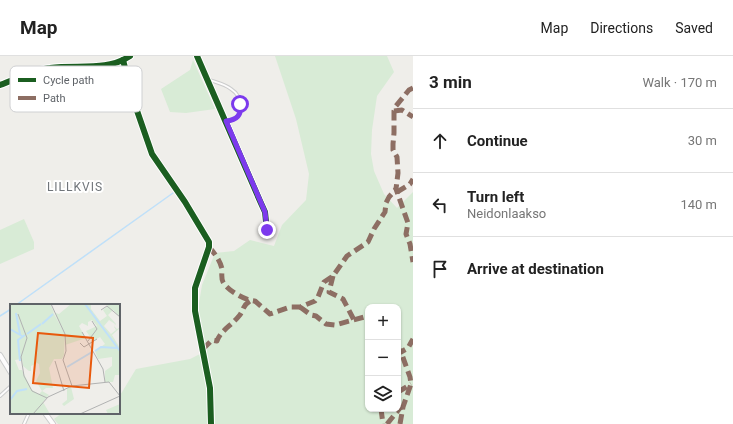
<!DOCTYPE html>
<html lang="en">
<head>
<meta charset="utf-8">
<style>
	body { margin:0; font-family:Roboto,sans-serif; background:#f2f2f2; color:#222 }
	.controls { position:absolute; right:12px; bottom:12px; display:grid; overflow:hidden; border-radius:8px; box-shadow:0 1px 3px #0004 }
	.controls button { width:36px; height:36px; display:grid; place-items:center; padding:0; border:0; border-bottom:1px solid #e0e0e0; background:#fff; color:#222; font:20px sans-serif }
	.stop { position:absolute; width:12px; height:12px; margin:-9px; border:3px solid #7c3aed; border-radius:50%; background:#fff }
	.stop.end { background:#7c3aed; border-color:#fff; box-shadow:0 1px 4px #0008 }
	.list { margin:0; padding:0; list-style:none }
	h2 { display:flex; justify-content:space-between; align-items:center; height:52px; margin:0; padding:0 16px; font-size:17px }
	h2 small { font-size:13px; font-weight:400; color:#767676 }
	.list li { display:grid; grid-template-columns:26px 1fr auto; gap:12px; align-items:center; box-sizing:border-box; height:64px; padding:0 16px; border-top:1px solid #e0e0e0 }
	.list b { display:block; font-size:15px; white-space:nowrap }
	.list p { margin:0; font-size:13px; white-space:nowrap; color:#767676 }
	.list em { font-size:13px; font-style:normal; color:#767676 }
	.icon { flex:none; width:22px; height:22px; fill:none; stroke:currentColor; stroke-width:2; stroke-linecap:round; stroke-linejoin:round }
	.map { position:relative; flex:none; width:413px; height:368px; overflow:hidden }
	header { display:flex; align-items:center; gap:24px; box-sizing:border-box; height:56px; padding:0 20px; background:#fff; border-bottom:1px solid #e0e0e0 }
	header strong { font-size:19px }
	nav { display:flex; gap:22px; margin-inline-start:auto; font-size:14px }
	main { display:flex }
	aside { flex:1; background:#fff }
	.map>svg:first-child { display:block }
	.green { fill:#d8ebd6; fill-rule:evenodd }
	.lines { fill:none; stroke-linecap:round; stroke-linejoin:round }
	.stream { stroke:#bfe0f9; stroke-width:1.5 }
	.lane-casing { stroke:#cbcccc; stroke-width:4 }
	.street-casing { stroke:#cbcccc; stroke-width:6 }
	.lane { stroke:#fdfcfc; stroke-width:2 }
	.street { stroke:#fdfcfc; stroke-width:4 }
	.quiet { stroke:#8d6e63; stroke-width:5; stroke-dasharray:10 5; stroke-linecap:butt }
	.cycleway-casing { stroke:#fff; stroke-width:8 }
	.cycleway { stroke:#1b5e20; stroke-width:6 }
	.route { stroke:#7c3aed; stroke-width:5 }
	.labels { text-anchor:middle; stroke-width:4; stroke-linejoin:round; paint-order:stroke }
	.neighbourhood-label { font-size:12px; letter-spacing:1px; fill:#70757a; stroke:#fff }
	.inset-river { fill:none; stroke:#bfe0f9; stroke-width:2 }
	.inset-road { fill:none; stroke:#b1b2b2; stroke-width:1 }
	.view { fill:#e8590c; fill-opacity:0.15; stroke:#e8590c; stroke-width:2 }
	.inset-edge { fill:none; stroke:#5f6368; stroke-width:2 }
	.key { fill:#fff; stroke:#cfd0d2; stroke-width:1 }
	.key-label { font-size:11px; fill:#5f6368 }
</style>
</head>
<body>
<header>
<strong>Map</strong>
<nav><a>Map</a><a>Directions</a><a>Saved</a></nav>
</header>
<main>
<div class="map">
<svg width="413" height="368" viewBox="0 0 413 368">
	<rect width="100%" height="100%" fill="#efeeea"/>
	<g class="green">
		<path d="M275 0H387L394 16 377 40 372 74 371 98 374 115 384 138 397 152 413 136V368H213L214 332 198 253 202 229 215 197 234 195 250 184 274 190 282 169 306 144 309 118 296 63ZM368 251H398V353H368Z"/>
		<path d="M193 4 215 53 186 57 170 56 161 33 190 14Z"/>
		<path d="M24 163 34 186V193L0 208V174Z"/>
		<path d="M200 298 207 333V368H58L54 363 62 357H119V341L136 313 190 303Z"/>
	</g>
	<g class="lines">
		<g class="stream">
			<path d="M16 249 173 137"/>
			<path d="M0 260 11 253"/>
		</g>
		<defs>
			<g id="lane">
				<path d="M207 23C215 26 225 28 231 33 244 41 247 63 226 65"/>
				<path d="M0 340 11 330"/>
				<path d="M24 368 29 357"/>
			</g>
			<g id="street">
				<path d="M197 0 260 145 265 156 267 175"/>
				<path d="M123 4 134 46 152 98 185 146 209 186V191L195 232V255L210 332 211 368"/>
				<path d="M0 29C16 23 33 14 50 12 77 8 106 16 130 0"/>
				<path d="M0 299 11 317"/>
				<path d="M45 357 53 368"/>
			</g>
		</defs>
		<use href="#lane" class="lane-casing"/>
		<use href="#street" class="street-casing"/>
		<use href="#lane" class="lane"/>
		<use href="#street" class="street"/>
		<g class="quiet">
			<path d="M413 32 409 34 396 50 394 55V77L393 88V94L397 101 398 117 396 133 408 167 406 178 410 188 413 206"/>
			<path d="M394 55 402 54 413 61"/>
			<path d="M397 136 410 128 413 123"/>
			<path d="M209 191C215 198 220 204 222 213 222 218 221 222 223 226 227 234 246 245 255 245L270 258 290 251H300L315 245 318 241 324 226 333 220 347 200 368 186 374 173 385 156 386 147 389 141 396 133"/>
			<path d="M333 220 329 236 343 243 354 264"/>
			<path d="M300 251 311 259 316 260 326 268 335 269 368 260"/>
			<path d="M398 292 401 296 408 292 413 283"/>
			<path d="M203 293 212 284 217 285C221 274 231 270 239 260 244 254 242 250 250 245"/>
			<path d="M398 336 411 328"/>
			<path d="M381 353 383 368"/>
			<path d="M387 368 400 352 403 351"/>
			<path d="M400 368 403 351 411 328 410 321 401 296"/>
		</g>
		<defs>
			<g id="cycleway">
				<path d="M197 0 260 145 265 156 267 175"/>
				<path d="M123 4 134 46 152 98 185 146 209 186V191L195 232V255L210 332 211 368"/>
				<path d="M0 29C16 23 33 14 50 12 77 8 106 16 130 0"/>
			</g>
		</defs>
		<use href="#cycleway" class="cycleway-casing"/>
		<use href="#cycleway" class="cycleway"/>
	</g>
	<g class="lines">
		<path class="route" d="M240 48C242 59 237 64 226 65L265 156 267 174"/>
	</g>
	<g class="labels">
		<g class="neighbourhood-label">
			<text x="75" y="135">LILLKVIS</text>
		</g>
	</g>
	<g transform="translate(10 248)">
		<rect width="110" height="110" fill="#efeeea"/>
		<path d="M0 0H40L55 30 54 51 52 55H44L39 64 43 84H36L32 87 39 91 33 98 40 110H0ZM12 55 13 62 19 67H21V62L27 59 29 60 30 69 26 77 32 87 29 90 22 86 12 66H9L5 56ZM61 0H81V5L90 17 97 12 93 6 98 2 96 0H110V13L103 6 98 11 106 20 104 22 107 25 109 24H110L102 31 110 44V71H105L103 78H95V67L102 62V53L88 55 85 47 95 40 90 33 83 37 76 27 87 22 82 16 78 18V22L72 19 69 22 76 34 55 41V30L43 8 49 10ZM99 16 105 20 104 23 106 26 101 30 94 22ZM61 83 64 95 54 102 52 100 57 96V85ZM110 100V107L107 110H98L96 106Z" fill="#d8ebd6" fill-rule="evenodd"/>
		<path class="inset-river" d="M75 0 110 47M6 9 10 30M32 20 43 10M0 25 12 32M17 30 31 20M85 47 91 43 107 44M10 57 8 36 15 31M57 63 82 48M0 96 7 87 17 85"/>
		<path class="inset-road" d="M41 0 55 30 56 47 53 56 62 82M91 6 97 2 110 13M8 10 17 34 11 53 14 72 22 87 37 94M72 28 93 65 95 78M78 37 87 25 82 17M70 39 74 43 87 35M45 57 54 87M23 110 38 93 62 82 99 78 110 92M70 110 110 92"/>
		<path class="view" d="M28 29 83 34 79 84 23 79Z"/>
		<rect width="110" height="110" class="inset-edge"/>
	</g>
	<rect x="10" y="10" width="132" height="46" rx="6" class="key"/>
	<rect x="18" y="22" width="18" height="4" fill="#1b5e20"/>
	<rect x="18" y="40" width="18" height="4" fill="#8d6e63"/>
	<g class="key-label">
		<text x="43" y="28">Cycle path</text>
		<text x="43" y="46">Path</text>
	</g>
</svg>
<div class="controls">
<button>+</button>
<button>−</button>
<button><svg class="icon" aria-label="layers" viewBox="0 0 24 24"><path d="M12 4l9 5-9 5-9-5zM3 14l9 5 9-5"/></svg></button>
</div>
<div class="stop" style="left:240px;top:48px"></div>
<div class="stop end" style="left:267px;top:174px"></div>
</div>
<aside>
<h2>3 min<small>Walk · 170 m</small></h2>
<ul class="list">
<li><svg class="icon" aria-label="ahead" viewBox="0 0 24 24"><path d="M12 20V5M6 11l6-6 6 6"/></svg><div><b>Continue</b></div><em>30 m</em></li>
<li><svg class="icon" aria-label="left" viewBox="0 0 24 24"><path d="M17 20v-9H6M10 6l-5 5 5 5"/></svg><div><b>Turn left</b><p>Neidonlaakso</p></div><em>140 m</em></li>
<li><svg class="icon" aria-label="arrive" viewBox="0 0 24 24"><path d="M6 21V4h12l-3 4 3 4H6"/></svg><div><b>Arrive at destination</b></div></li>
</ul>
</aside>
</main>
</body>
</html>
